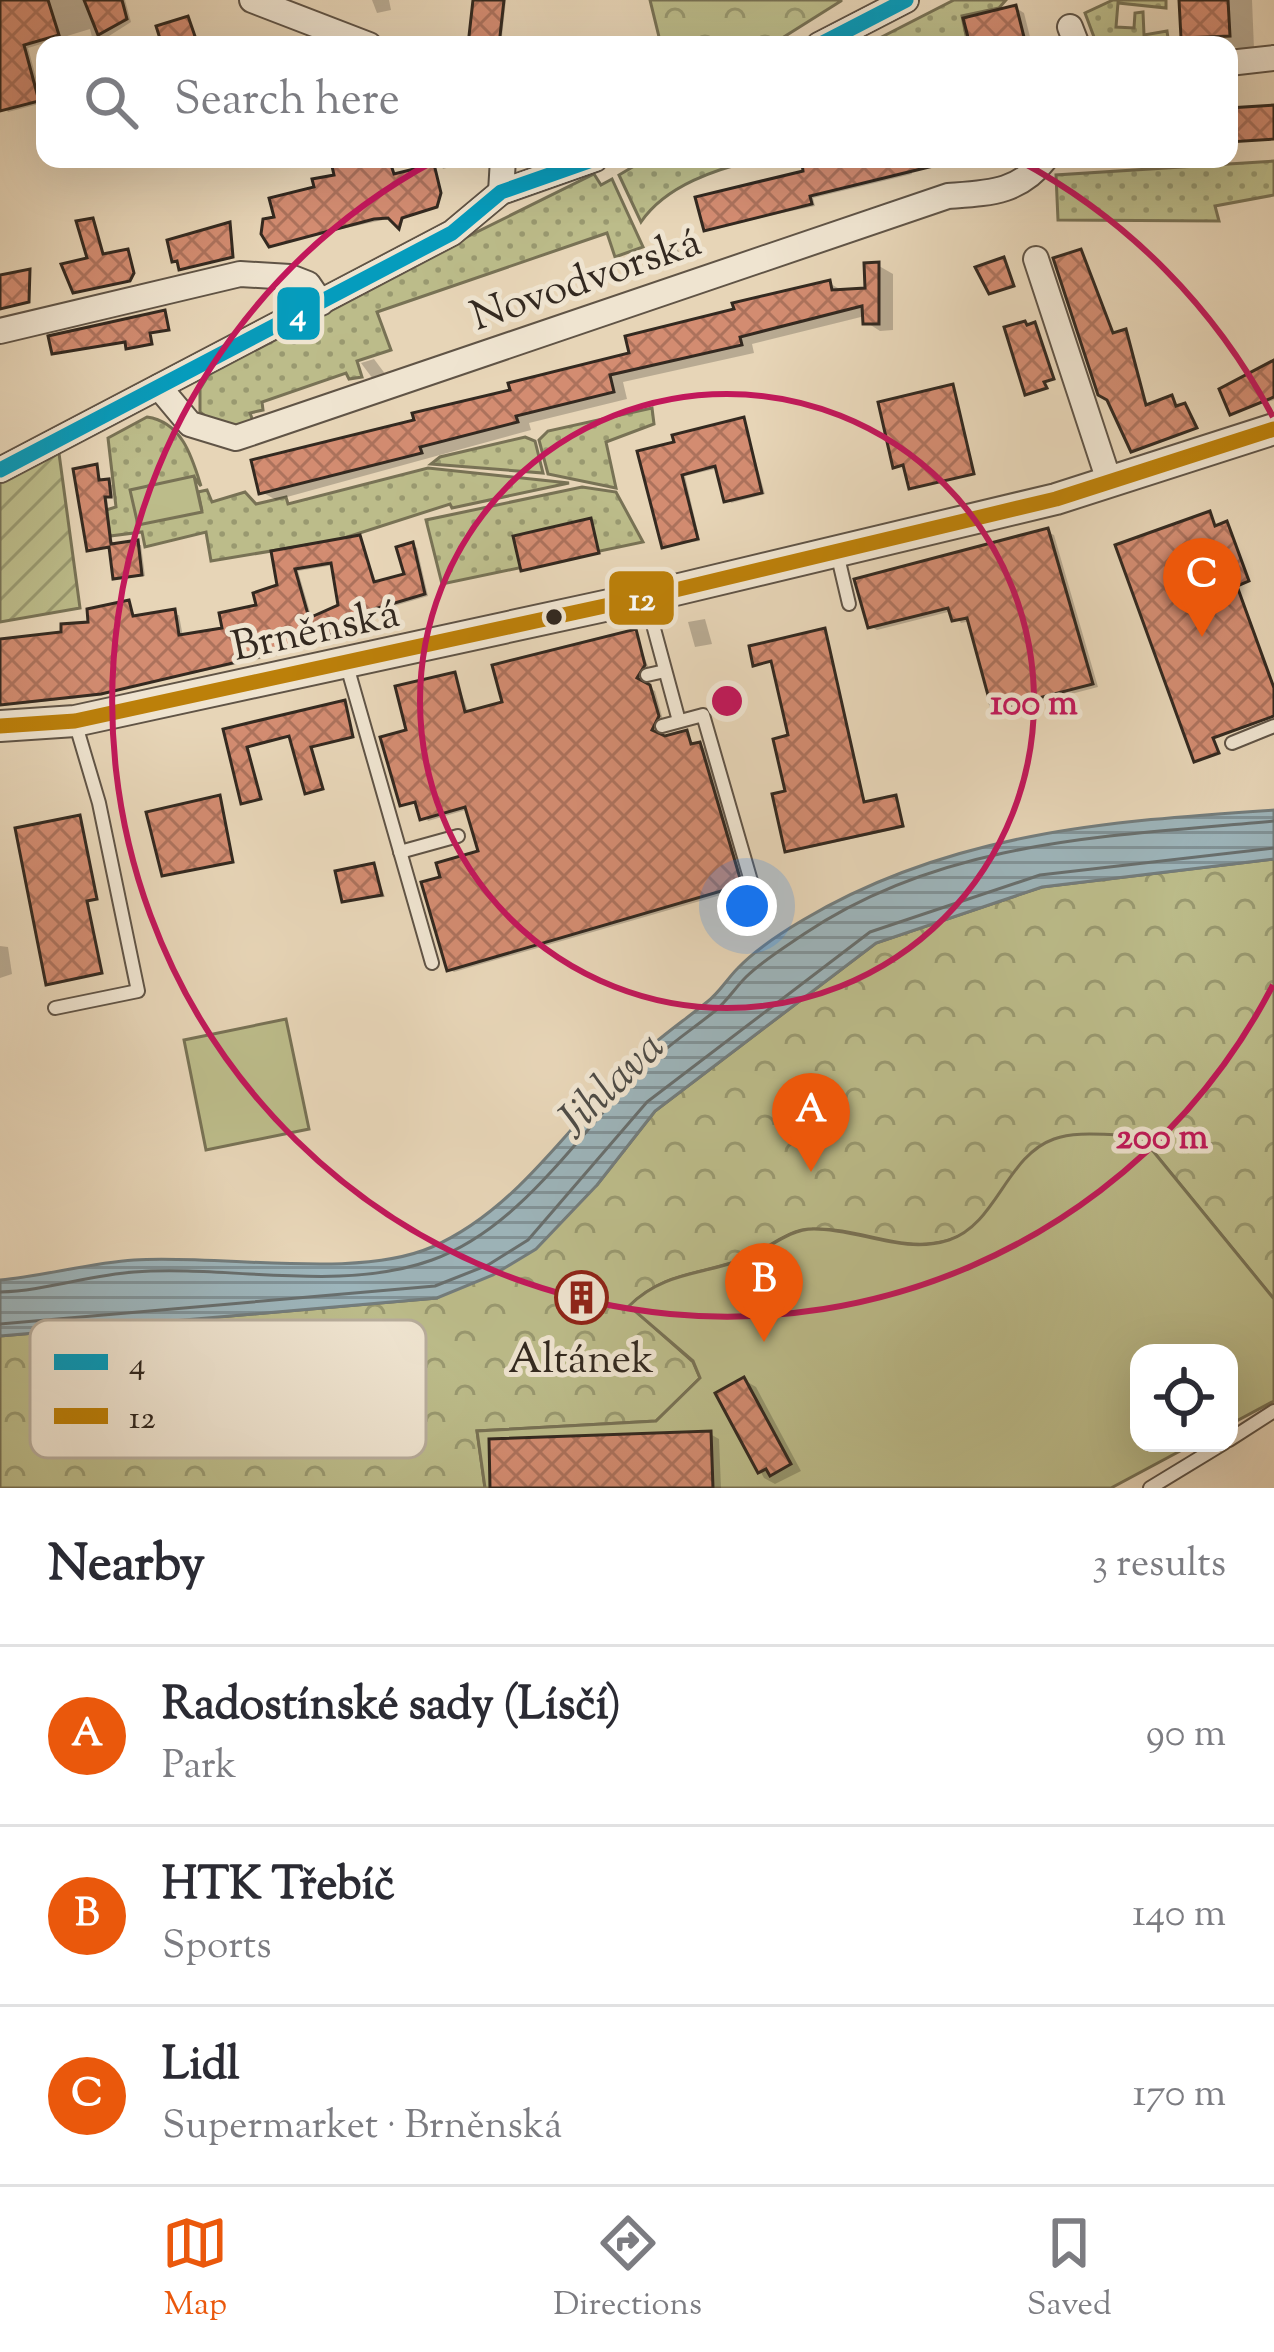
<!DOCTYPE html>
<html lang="en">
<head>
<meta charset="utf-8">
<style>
	body { margin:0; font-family:"Sorts Mill Goudy",serif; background:#f7f7f7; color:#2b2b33 }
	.controls { position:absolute; right:36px; bottom:36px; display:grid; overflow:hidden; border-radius:24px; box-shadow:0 12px 48px #0002 }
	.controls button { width:108px; height:108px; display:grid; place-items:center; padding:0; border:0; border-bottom:3px solid #e1e1e2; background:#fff; color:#2b2b33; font:60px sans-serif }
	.you { position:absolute; left:747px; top:906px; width:42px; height:42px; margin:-30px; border:9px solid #fff; border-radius:50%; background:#1a73e8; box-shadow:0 0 0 18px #1a73e833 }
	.badge { display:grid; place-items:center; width:78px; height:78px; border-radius:50%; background:#ea580c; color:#fff; font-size:39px; font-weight:700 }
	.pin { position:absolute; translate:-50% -99px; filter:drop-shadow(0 3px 6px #0008) }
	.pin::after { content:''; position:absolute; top:63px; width:42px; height:36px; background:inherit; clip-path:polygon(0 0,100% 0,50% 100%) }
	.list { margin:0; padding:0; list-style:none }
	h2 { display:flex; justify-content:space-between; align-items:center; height:156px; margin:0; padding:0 48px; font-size:51px }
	h2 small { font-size:39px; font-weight:400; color:#7c7c81 }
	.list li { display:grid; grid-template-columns:78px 1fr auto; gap:36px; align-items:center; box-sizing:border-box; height:180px; padding:0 48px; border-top:3px solid #e1e1e2 }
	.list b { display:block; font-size:45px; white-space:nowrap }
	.list p { margin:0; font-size:39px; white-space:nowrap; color:#7c7c81 }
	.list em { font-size:39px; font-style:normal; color:#7c7c81 }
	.icon { flex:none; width:66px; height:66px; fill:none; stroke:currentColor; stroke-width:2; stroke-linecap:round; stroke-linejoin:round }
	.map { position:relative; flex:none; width:1274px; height:1488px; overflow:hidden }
	.search { position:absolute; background:#fff; box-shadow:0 12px 48px #0002; left:36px; right:36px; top:36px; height:132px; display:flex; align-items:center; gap:30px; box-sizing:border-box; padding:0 42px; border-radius:24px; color:#7c7c81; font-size:45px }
	.sheet { height:696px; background:#fff }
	nav { display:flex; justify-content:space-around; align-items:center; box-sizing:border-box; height:168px; border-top:3px solid #e1e1e2; background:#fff; font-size:33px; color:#7c7c81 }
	nav a { display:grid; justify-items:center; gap:6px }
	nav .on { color:#ea580c }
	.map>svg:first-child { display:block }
	.grass { fill:url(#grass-dots); stroke:#787255; stroke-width:3 }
	.park { fill:url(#park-crowns); stroke:#787255; stroke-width:3 }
	.garden { fill:url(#garden-furrows); stroke:#787255; stroke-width:3 }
	.pitch { fill:#bcbc8a; stroke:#787255; stroke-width:3 }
	.water { fill:url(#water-rules); stroke:#737d7d; stroke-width:3 }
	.shadow { fill:#0003; fill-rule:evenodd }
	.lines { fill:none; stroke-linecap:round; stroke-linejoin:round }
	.shore { stroke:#686f6e; stroke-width:3 }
	.building { fill:url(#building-cross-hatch); stroke:#332920; stroke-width:3; fill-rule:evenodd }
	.service-casing { stroke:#605446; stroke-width:16 }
	.minor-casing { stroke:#605446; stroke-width:28 }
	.tertiary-casing { stroke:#605446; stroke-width:34 }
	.service { stroke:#efe4d0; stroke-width:12 }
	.minor { stroke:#efe4d0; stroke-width:24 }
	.tertiary { stroke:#efe4d0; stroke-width:30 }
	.bus-1-casing { stroke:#efe4d0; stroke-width:24 }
	.bus-2-casing { stroke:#efe4d0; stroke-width:24 }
	.bus-1 { stroke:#059cbd; stroke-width:15 }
	.bus-2 { stroke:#bc800a; stroke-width:15 }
	.ring { fill:none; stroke:#c2185b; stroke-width:6 }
	.bus-dot { fill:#332920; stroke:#efe4d0; stroke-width:4.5 }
	.labels { text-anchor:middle; stroke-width:10; stroke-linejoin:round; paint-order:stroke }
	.street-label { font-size:42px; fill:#332920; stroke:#efe4d0 }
	.poi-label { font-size:42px; fill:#332920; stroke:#efe4d0 }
	.water-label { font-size:45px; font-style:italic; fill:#4e4c47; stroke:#efe4d0 }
	.key { fill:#efe4d0; stroke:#b7ac9b; stroke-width:3 }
	.key-label { font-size:33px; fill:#332920 }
	.centre { fill:#c2185b; stroke:#efe4d0; stroke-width:6 }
	.ring-label { font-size:36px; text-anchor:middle; font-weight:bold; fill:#c2185b; stroke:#efe4d0; stroke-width:10; stroke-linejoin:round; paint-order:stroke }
	.line-badge { stroke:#efe4d0; stroke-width:4.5 }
	.badge-label { font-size:33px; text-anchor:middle; font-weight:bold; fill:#fff }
</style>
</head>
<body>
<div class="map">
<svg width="1274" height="1488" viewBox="0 0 1274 1488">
	<defs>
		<pattern id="grass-dots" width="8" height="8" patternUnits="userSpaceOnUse" patternTransform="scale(3)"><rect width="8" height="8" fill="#bcbc8a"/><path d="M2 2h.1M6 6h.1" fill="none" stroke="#999970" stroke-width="1.8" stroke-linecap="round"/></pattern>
		<pattern id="park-crowns" width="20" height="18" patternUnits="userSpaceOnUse" patternTransform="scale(3)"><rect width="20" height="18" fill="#bcbc8a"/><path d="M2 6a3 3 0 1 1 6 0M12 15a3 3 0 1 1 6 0" fill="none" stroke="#999970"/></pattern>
		<pattern id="garden-furrows" width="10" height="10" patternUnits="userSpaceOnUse" patternTransform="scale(3)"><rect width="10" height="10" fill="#bcbc8a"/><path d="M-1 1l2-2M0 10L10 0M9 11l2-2" fill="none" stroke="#999970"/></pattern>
		<pattern id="water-rules" width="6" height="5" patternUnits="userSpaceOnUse" patternTransform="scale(3)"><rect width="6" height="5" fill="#9db5bb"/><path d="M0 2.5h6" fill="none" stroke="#819398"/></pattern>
		<pattern id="building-cross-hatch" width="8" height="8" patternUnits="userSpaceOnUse" patternTransform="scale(3)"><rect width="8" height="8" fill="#d38c71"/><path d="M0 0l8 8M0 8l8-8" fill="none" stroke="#ac725c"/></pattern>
	</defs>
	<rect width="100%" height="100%" fill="#e7d5b7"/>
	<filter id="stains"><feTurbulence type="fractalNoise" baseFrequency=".00167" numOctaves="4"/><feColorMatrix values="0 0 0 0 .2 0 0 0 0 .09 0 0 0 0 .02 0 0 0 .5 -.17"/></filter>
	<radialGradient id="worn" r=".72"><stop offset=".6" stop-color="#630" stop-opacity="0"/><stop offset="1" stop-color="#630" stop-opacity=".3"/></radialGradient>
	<g class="grass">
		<path d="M954 0H1006L999 8 962 16 968 45H866Z"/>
		<path d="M1113 0H1166V8L1118 3 1116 27 1134 28 1135 13 1143 12 1144 35 1167 31 1169 45H1097L1085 13Z"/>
		<path d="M646 159H758C717 169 666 185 641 222L619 175Z"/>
		<path d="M1274 161V195L1215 206 1219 221 1058 220 1056 175Z"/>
		<path d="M594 174 601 185 612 179 643 247 615 257 607 233 377 312 391 350 357 361 362 377 349 379 346 373 262 402 263 410 250 413 254 424 218 426 200 412V389L218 360Z"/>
		<path d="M652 408 654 424 606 442 616 488 548 474 539 440 548 431Z"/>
		<path d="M147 417C182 422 192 457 201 486L193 476 202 511 198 492 207 490 212 502 245 492 256 504 286 497 288 504 428 468 569 483 452 508 450 504 338 540 211 561 206 532 145 547 142 532 110 536 106 510 116 507 108 438Z"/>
		<path d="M525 437 535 441 543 473 431 464 440 457Z"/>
		<path d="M582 487 616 492 643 542 442 584 426 520Z"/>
	</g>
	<g class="park">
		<path d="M650 0H841V1L771 45H661Z"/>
		<path d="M1274 859V1299L1148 1145C1130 1136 1116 1135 1095 1135 1004 1134 1012 1223 946 1241 899 1253 860 1227 812 1229 787 1229 768 1249 746 1258 703 1275 663 1271 630 1306L693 1362 700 1378 656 1421 477 1431 485 1488H0V1336L437 1298 597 1185 655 1111 876 943 1042 887Z"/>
	</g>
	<path class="garden" d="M58 446 80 608 0 622V477Z"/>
	<g class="pitch">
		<path d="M194 476 202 512 138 525 130 490Z"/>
		<path d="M286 1019 309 1129 206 1150 184 1040Z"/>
		<path d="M1127 1135 1148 1145 1274 1299V1401L1229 1425V1353H1139V1443H1195L1111 1488H485L477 1431 656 1421 700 1378 693 1361 629 1306C664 1271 704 1275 747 1258 769 1249 788 1229 814 1229 860 1229 903 1255 949 1240 997 1224 1006 1156 1054 1139 1076 1131 1104 1135 1127 1135Z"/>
	</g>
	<path class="water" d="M1274 810V859L1042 887 876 943 655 1111 597 1185 536 1249 493 1275 437 1298 0 1336V1280C45 1276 89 1263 134 1260 220 1254 356 1280 432 1247 516 1210 567 1128 630 1065 654 1041 681 1023 707 1002 719 993 727 979 738 968 755 950 781 933 803 920 949 833 1108 821 1274 810Z"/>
	<g class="shadow">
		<path d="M0 0H125L131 22 109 36 112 45H94L90 29 28 48 43 103 8 112 0 100Z"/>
		<path d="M372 0H389L391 10 377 13Z"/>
		<path d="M476 0H506L501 45H471Z"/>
		<path d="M1182 0H1252L1254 49 1198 45 1184 36Z"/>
		<path d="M1016 8 1024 13 1032 45H973Z"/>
		<path d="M372 159H390L395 177 435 169 439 207 404 218 401 227 392 218 272 244 277 219Z"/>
		<path d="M438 159H470L471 161 443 169Z"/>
		<path d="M827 159H941L910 167 912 174 813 198 815 206 706 229Z"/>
		<path d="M674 240 679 252 663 255 660 243Z"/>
		<path d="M879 266 893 274V330L880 331 866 322 865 316 752 344 754 353 623 382 627 399 529 423 531 430 276 500 262 492 417 422 633 355 829 283 845 292 869 291Z"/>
		<path d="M374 359 386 375 373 379 361 363Z"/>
		<path d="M1274 359V400L1232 413 1258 370Z"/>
		<path d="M744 420 765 494 731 503 719 468 685 476 700 541 664 546 641 453Z"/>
		<path d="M97 467 102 483 112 485 113 497 107 498 113 546 141 545 145 576 120 579 112 548 90 549Z"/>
		<path d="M1047 532 1054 535 1098 687 1001 712 995 708 971 621 961 623 952 611 877 630 870 626Z"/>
		<path d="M360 538 377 584 407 576 413 545 417 548 428 596 364 615 367 623 307 649 78 698 0 706V642L64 634 129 603 136 618 179 615 183 637 225 630 281 587 274 553ZM334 565 341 607 312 619 298 571Z"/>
		<path d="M705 619 712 644 695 647 688 622Z"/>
		<path d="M635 632 649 669 641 684 655 691 663 720 656 735 665 740 687 734 695 746 705 748 745 888 454 972 449 969 444 879 482 853 469 809 428 821 419 804H402L409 732 455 675 469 714 506 704Z"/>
		<path d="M824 632 866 805 896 798 905 827 791 852 792 737 775 662 755 664Z"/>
		<path d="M346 704 354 738 312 747 323 790 307 792 292 736 248 747 262 800 244 802 227 731Z"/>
		<path d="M374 866 385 897 345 900Z"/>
		<path d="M0 946 8 947 12 974 0 978Z"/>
		<path d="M582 1291 591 1297 583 1307 576 1294Z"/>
		<path d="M744 1380 756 1387 801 1471 775 1484 764 1478 719 1394Z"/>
		<path d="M710 1434 719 1439 721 1488H493Z"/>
	</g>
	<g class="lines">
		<g class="shore">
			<path d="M0 1292C45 1291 89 1275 134 1272 230 1265 340 1293 432 1260 520 1228 575 1138 638 1074 662 1049 689 1032 715 1011 727 1001 735 988 746 977 762 961 785 947 804 934 945 839 1112 836 1274 821"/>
			<path d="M0 1324 435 1286 488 1265 528 1240 647 1102 870 932 1040 875 1274 848"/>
		</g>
	</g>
	<g class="building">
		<path d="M0 0H48L59 35 24 45 39 101 0 111Z"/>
		<path d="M84 0H122L127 19 98 35Z"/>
		<path d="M473 0H504L499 45H468Z"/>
		<path d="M1179 0H1228L1230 36 1181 38Z"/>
		<path d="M1016 5 1026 45H970L963 18Z"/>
		<path d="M188 16 198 45H162L156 26Z"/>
		<path d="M1274 105V139L1229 142V108Z"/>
		<path d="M346 159H389L394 174 434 164 441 193 437 207 402 218 399 229 388 218 374 219 269 247 261 234 263 219 274 217 269 198 314 187 312 179 334 175 331 162Z"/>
		<path d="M818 159H936L937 165 810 196 812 204 704 231 695 197 803 171 802 163Z"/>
		<path d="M93 218 103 254 128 249 134 273 130 281 73 293 61 264 87 258 76 221Z"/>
		<path d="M230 222 233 257 179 270 177 261 172 262 167 240Z"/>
		<path d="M1081 249 1113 333 1126 329 1146 405 1172 395 1176 406 1185 403 1197 428 1131 452 1107 400 1098 395 1053 258Z"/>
		<path d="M1004 257 1014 286 989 294 975 267Z"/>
		<path d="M879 262V324H863L862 306 740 337 742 345 610 375 614 392 516 416 518 422 420 447 422 453 259 494 251 460 414 420 412 413 510 390 508 383 629 353 625 336 734 309 732 303 830 280 832 290 865 288 864 263Z"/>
		<path d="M30 269 29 302 0 309V275Z"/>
		<path d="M165 310 169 330 150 333 152 344 126 349 125 342 52 354 48 336Z"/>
		<path d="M1025 321 1027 325 1035 322 1054 379 1044 382 1047 388 1025 395 1004 327Z"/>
		<path d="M1274 360V397L1230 415 1219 389Z"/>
		<path d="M953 384 974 474 909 489 903 465 893 468 878 402Z"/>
		<path d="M744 417 762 493 724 502 715 466 682 475 698 539 662 548 637 451 674 442 672 435Z"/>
		<path d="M97 464 99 480 109 479 111 497H105L111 544 138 540 142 575 113 579 109 547 87 551 73 469Z"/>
		<path d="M1210 511 1215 526 1227 521 1249 581 1237 586 1274 688V716L1213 738 1219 753 1194 762 1115 545Z"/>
		<path d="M591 518 599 553 521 571 513 536Z"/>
		<path d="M1048 528 1093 684 992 710 967 618 952 621 948 608 868 628 854 579Z"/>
		<path d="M360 535 374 582 404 574 396 547 413 542 425 594 361 613 363 621 301 647 101 694 0 705V639L61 632V624L88 622 87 609 129 600 133 616 175 609 179 635 222 628 219 613 256 605 253 593 277 585 271 551ZM331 563 338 605 309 618 295 569Z"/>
		<path d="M825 628 864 802 896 795 903 826 785 852 772 794 785 791 773 739 788 735 771 661 753 666 749 646Z"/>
		<path d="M636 629 645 665 637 678 650 685 659 716 652 730 665 736 687 730 691 744 700 742 742 885 447 971 421 882 440 877 436 863 478 851 465 807 420 820 415 802 400 806 380 737 406 730 395 686 455 672 465 712 502 702 492 665Z"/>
		<path d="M345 700 353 737 311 747 323 789 305 794 289 736 247 747 261 799 241 804 223 729Z"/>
		<path d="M220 795 233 862 162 876 146 812Z"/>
		<path d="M80 815 97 899 87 901 102 973 46 985 15 828Z"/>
		<path d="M374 863 382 895 342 902 335 871Z"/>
		<path d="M744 1377 791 1464 770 1476 766 1469 758 1473 715 1393Z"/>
		<path d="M711 1431 713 1488H490L489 1439Z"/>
	</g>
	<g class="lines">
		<defs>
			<g id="service">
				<path d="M837 553 849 604"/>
				<path d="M646 599 679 721"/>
				<path d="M347 666 432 963"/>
				<path d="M647 675 665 671"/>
				<path d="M662 726 703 715 751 881"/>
				<path d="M1232 743 1274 726"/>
				<path d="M400 852 458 836"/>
				<path d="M55 1008 138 991 99 803 75 722"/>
				<path d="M1229 1440 1274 1411"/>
				<path d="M1150 1488 1224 1443"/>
			</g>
			<g id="minor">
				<path d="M252 0 369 45"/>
				<path d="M1070 27 1077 45"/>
				<path d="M819 45 906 0"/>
				<path d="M1229 63 1274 58"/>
				<path d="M501 192 503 159"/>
				<path d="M1036 259 1110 484"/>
				<path d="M0 331 240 274 290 277 308 284 321 303"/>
				<path d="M159 387 190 424 236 438 948 196C989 193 1019 193 1045 159"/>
				<path d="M0 470 452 233 501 192 595 159"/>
			</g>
			<path id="tertiary" d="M0 726 75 721 646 597 1056 499 1274 429"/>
		</defs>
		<use href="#service" class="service-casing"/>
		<use href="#minor" class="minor-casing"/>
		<use href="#tertiary" class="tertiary-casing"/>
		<use href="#service" class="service"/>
		<use href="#minor" class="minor"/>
		<use href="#tertiary" class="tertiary"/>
		<defs>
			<g id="bus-1">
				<path d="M819 45 906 0"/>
				<path d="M0 470 452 233 501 192 595 159"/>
			</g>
			<path id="bus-2" d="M0 726 75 721 646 597 1056 499 1274 429"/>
		</defs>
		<use href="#bus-1" class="bus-1-casing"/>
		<use href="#bus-2" class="bus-2-casing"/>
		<use href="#bus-1" class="bus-1"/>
		<use href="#bus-2" class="bus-2"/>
	</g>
	<g class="ring">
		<circle cx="727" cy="701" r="307"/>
		<path d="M1273 985A615 615 0 1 1 434 161M1020 161A615 615 0 0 1 1273 417"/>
	</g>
	<defs>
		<symbol id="building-ring" viewBox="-11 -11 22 22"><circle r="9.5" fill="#efe4d0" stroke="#8f2418" stroke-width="1.5"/><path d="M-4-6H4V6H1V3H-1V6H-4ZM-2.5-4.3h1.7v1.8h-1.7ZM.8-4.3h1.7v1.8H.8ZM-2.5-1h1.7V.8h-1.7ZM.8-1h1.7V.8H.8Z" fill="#8f2418"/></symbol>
	</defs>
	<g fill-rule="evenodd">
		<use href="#building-ring" x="552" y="1268" width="59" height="59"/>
	</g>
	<circle class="bus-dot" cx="554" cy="617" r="10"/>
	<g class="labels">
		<g class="street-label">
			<text transform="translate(585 277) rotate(-19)" y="15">Novodvorská</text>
			<text transform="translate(315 628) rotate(-12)" y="15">Brněnská</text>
		</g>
		<g class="poi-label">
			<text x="581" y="1372">Altánek</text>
		</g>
		<g class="water-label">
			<text transform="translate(609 1082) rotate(-44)" y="16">Jihlava</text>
		</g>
	</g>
	<rect x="30" y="1320" width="396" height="138" rx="18" class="key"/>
	<rect x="54" y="1354" width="54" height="16" fill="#059cbd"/>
	<rect x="54" y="1408" width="54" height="16" fill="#bc800a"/>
	<g class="key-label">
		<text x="129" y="1374">4</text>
		<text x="129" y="1428">12</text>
	</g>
	<circle cx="727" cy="701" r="18" class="centre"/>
	<g class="ring-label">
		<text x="1034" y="714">100 m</text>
		<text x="1162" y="1148">200 m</text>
	</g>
	<g class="line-badge">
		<rect x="275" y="285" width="47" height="57" rx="12" fill="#059cbd"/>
		<rect x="607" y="569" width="69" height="58" rx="12" fill="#bc800a"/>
	</g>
	<g class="badge-label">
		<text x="298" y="325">4</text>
		<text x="642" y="610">12</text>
	</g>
	<rect width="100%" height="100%" filter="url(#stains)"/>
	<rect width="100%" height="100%" fill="url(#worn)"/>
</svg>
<div class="controls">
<button><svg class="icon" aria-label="locate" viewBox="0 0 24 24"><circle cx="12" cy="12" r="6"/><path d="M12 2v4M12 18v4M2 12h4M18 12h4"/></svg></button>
</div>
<div class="you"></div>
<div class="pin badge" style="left:811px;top:1172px">A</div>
<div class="pin badge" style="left:764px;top:1342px">B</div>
<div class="pin badge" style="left:1202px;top:637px">C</div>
<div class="search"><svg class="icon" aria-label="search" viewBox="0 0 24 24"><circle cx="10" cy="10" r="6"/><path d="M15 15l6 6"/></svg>Search here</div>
</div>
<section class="sheet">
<h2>Nearby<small>3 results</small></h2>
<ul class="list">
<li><span class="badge">A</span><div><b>Radostínské sady (Lísčí)</b><p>Park</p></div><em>90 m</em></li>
<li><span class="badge">B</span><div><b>HTK Třebíč</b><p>Sports</p></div><em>140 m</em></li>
<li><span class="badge">C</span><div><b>Lidl</b><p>Supermarket · Brněnská</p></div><em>170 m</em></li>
</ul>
</section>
<nav>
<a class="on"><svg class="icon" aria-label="map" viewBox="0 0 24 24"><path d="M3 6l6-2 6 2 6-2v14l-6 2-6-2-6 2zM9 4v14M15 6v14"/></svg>Map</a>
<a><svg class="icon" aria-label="directions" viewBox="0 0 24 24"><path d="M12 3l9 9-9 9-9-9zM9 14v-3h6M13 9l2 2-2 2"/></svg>Directions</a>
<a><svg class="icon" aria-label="saved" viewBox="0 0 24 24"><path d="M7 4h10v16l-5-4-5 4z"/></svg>Saved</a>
</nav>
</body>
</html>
